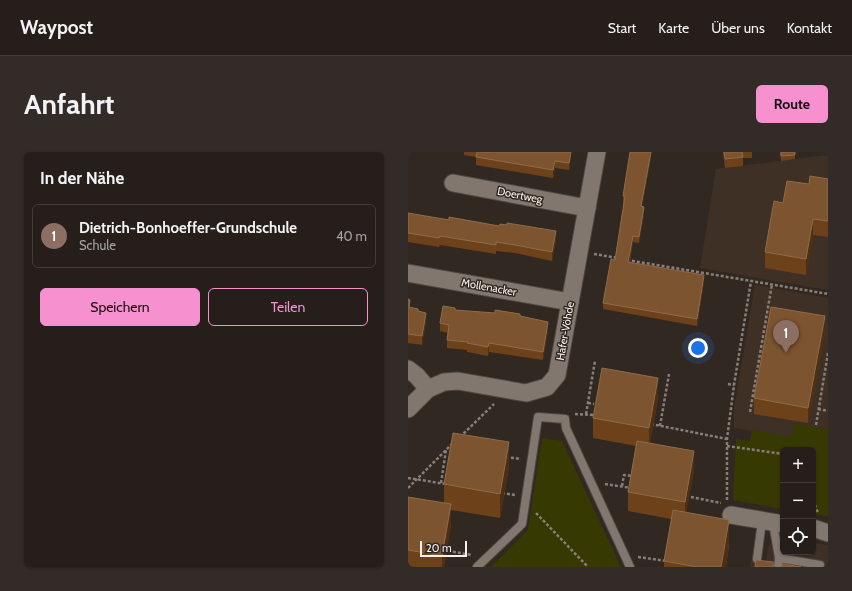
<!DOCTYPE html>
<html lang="de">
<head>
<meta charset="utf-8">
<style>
	body { margin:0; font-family:Cabin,sans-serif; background:#322b27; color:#f1f3f6 }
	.controls { position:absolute; right:12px; bottom:12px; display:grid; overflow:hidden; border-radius:6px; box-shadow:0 1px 3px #0004 }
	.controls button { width:36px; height:36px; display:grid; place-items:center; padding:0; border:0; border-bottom:1px solid #423c39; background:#261e1a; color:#f1f3f6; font:20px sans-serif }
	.scale { position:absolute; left:12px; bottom:10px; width:47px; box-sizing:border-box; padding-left:4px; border:2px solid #f7f0eb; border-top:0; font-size:11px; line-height:14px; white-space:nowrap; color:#f7f0eb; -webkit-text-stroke:3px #322822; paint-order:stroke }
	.you { position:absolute; left:290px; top:196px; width:14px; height:14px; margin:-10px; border:3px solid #fff; border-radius:50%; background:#1a73e8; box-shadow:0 0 0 6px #1a73e833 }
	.badge { display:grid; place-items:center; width:26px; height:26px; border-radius:50%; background:#f790ce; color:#fff; font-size:13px; font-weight:700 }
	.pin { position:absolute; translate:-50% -33px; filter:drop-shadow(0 1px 2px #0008) }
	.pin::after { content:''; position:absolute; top:21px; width:14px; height:12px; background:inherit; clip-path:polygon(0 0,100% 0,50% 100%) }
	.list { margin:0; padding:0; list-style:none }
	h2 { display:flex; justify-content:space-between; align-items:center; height:52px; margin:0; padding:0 16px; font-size:17px }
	h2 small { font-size:13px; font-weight:400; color:#a4a2a2 }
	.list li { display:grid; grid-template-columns:26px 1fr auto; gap:12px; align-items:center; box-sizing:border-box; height:64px; margin:0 8px 8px; padding:0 8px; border:1px solid #423c39; border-radius:6px }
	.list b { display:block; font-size:15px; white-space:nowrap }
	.list p { margin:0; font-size:13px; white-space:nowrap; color:#a4a2a2 }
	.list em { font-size:13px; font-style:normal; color:#a4a2a2 }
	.actions { display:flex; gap:8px; padding:12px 16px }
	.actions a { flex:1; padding:9px 0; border:1px solid #f790ce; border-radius:6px; text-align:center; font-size:14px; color:#f790ce }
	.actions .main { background:#f790ce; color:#111 }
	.icon { flex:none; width:22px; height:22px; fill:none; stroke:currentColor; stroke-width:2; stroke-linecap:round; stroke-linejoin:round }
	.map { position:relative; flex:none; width:420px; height:415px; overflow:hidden; border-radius:6px }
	header { display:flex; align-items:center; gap:24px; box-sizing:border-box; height:56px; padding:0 20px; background:#261e1a; border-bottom:1px solid #423c39 }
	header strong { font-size:19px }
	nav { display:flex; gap:22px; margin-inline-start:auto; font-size:14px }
	.intro { display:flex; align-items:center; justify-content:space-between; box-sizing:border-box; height:96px; padding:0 24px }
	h1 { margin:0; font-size:28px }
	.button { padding:10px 18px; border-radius:6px; background:#f790ce; color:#111; font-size:14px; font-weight:700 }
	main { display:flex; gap:24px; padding:0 24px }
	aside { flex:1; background:#261e1a; border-radius:6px; box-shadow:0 1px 3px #0004 }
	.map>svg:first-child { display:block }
	.built { fill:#3f3025 }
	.green { fill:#373902 }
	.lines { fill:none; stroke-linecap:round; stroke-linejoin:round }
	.service-casing { stroke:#4f4741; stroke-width:10 }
	.minor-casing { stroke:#4f4741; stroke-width:19 }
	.path { stroke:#877e79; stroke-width:2.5; stroke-dasharray:3 2; stroke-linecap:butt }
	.service { stroke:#82776f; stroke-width:8 }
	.minor { stroke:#82776f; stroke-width:17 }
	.wall { fill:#6d4119 }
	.shaded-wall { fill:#4f2f13 }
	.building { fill:#7c542f; stroke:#8f6c4d }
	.labels { text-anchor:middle; stroke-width:3; stroke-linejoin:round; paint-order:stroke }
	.street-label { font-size:11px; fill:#f7f0eb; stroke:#322822 }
</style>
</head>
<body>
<header>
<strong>Waypost</strong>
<nav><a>Start</a><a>Karte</a><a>Über uns</a><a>Kontakt</a></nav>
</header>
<div class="intro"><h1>Anfahrt</h1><a class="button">Route</a></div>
<main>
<aside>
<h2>In der Nähe<small></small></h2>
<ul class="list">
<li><span class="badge" style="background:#8d6e63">1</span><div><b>Dietrich-Bonhoeffer-Grundschule</b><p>Schule</p></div><em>40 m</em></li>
</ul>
<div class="actions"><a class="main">Speichern</a><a>Teilen</a></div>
</aside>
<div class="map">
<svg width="420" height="415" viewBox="0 0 420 415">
	<rect width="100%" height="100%" fill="#322822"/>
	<g class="built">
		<path d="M420 3V138L292 116 308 17Z"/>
		<path d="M347 133 420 146V292L326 276V256Z"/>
		<path d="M374 385 375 400H405V391L420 393V415H342L343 408 358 410 360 396 363 391 368 387Z"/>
	</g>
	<g class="green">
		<path d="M386 271 420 277V364L405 362V298H375V357L325 348 328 287 342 289 344 278 384 285Z"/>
		<path d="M134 286 154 289 213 415H83L120 378Z"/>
	</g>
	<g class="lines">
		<defs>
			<g id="service">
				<path d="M365 371 371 406"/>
				<path d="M349 407 354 369"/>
				<path d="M69 415 114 372 130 265 157 267 158 276 222 415"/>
				<path d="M370 415 371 406 412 413V415"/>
			</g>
			<g id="minor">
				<path d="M45 31 179 56"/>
				<path d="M0 121 162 150"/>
				<path d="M0 217 9 224 20 237"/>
				<path d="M0 257 20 237 36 230 50 229 118 241 139 235 149 223 189 0"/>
				<path d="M323 363 375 372"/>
				<path d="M405 376 420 381"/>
			</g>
		</defs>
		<use href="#service" class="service-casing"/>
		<use href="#minor" class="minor-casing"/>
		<g class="path">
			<path d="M186 102 210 106"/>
			<path d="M219 108 420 142"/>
			<path d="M320 232 326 233"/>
			<path d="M180 251 186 252"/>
			<path d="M410 257 420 259"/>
			<path d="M342 260 364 132"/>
			<path d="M167 262 187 263"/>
			<path d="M178 262 187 209"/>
			<path d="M243 272 319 287"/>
			<path d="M408 273 420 201"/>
			<path d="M252 274 261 222"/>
			<path d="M52 285 86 252"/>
			<path d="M319 294 375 302"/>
			<path d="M98 305 113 307"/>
			<path d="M0 326 38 332"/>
			<path d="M33 331 38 298"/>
			<path d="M197 332 224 336"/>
			<path d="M214 334 216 323 224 324"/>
			<path d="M0 336 45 291"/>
			<path d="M94 341 107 343"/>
			<path d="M278 344 313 351"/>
			<path d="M319 348V287L326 233 343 129"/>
			<path d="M405 348 410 361"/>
			<path d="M128 361 180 415"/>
			<path d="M35 398 64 403"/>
			<path d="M230 405 259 409"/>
		</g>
		<use href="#service" class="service"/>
		<use href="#minor" class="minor"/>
	</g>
	<g class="wall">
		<path d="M56 0H163V4L161 18 147 16 145 26 68 13V5L56 3Z"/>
		<path d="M315 0H344V6H335V14L317 16Z"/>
		<path d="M372 0H387V7L373 9Z"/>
		<path d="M243 5 234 54 236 62 231 91 225 90 222 110 296 130 289 174 195 157V151L207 108 216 51H215V44Z"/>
		<path d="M420 27V85L405 83 398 123 357 116V100L375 51 401 32Z"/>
		<path d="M0 61 148 88 144 109 107 101 88 99V102L32 93 31 95 0 90Z"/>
		<path d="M0 147 2 156 10 159 18 170 14 193 0 191Z"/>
		<path d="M47 158 112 165 140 178 135 208 81 200 80 204 59 200V198L39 196V188L40 181 32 179V171Z"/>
		<path d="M417 180 400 271 346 262V246Z"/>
		<path d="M250 247 242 291 286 318 278 360 321 393 318 415H256V409L263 367 220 359V340L228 294 185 286V266Z"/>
		<path d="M101 315 92 366 43 358V372L36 415H0V345L36 351V332Z"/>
	</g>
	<g class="shaded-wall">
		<path d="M163 0V4L161 18V11Z"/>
		<path d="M243 0V5L233 61V54Z"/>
		<path d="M147 9V16L145 26V18Z"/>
		<path d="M236 55V62L231 91V85Z"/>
		<path d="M405 67V83L398 123V107Z"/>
		<path d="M148 79V88L144 109V100Z"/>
		<path d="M225 84V90L220 116V110Z"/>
		<path d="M296 123V130L289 174V167Z"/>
		<path d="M18 161V170L14 193V184Z"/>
		<path d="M417 164V180L400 271V256Z"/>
		<path d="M140 170V178L135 208V200Z"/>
		<path d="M81 191V200L80 204V195Z"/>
		<path d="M250 226V247L241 297V276Z"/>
		<path d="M101 290V315L92 366V342Z"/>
		<path d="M286 299V318L277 369V350Z"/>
		<path d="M43 352V372L36 415H34V404Z"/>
		<path d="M321 368V393L318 415H313Z"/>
	</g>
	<g class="building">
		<path d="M69 0H163L161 11 147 9 145 18 68 5Z"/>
		<path d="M222 0H243L233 54 236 55 231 85 225 84 220 110 296 123 289 167 195 151 203 107 207 108 217 44H215Z"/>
		<path d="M316 0H334L335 5 317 7Z"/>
		<path d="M373 0H387V3L373 4Z"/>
		<path d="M402 24 420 27V69L405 67 398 107 357 100 366 49 375 51 379 29 401 32Z"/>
		<path d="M0 61 41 68V65L91 74 92 72 99 73V71L148 79 144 100 107 93 88 90V93L32 84 31 86 0 81Z"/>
		<path d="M0 147 2 148 1 155 10 157V159L18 161 14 184 0 182Z"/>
		<path d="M35 154 47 156V158L87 161V158L112 162V164L140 170 135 200 81 191 80 195 59 191 60 190 39 188 41 173 32 171Z"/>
		<path d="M363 155 417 164 400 256 346 246Z"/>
		<path d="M194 216 250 226 241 276 185 266Z"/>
		<path d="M45 281 101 290 92 342 36 332Z"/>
		<path d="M229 289 286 299 277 350 220 340Z"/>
		<path d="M0 345 43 352 34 404 0 398Z"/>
		<path d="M265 358 321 368 313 415H289L256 409Z"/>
		<path d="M348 408 365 410V413L368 415H347Z"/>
		<path d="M375 412 393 415H373Z"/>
	</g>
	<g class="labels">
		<g class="street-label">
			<text transform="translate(112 43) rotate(11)" y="4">Doertweg</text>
			<text transform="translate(81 135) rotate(10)" y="4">Mollenacker</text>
			<text transform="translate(157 179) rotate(-80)" y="4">Hafer-Vöhde</text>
		</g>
	</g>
</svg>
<div class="controls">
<button>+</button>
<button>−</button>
<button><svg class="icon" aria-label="locate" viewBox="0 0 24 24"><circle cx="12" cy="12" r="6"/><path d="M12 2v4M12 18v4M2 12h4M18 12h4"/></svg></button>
</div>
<div class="scale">20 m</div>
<div class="you"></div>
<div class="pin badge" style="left:378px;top:201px;background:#8d6e63">1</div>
</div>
</main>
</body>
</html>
